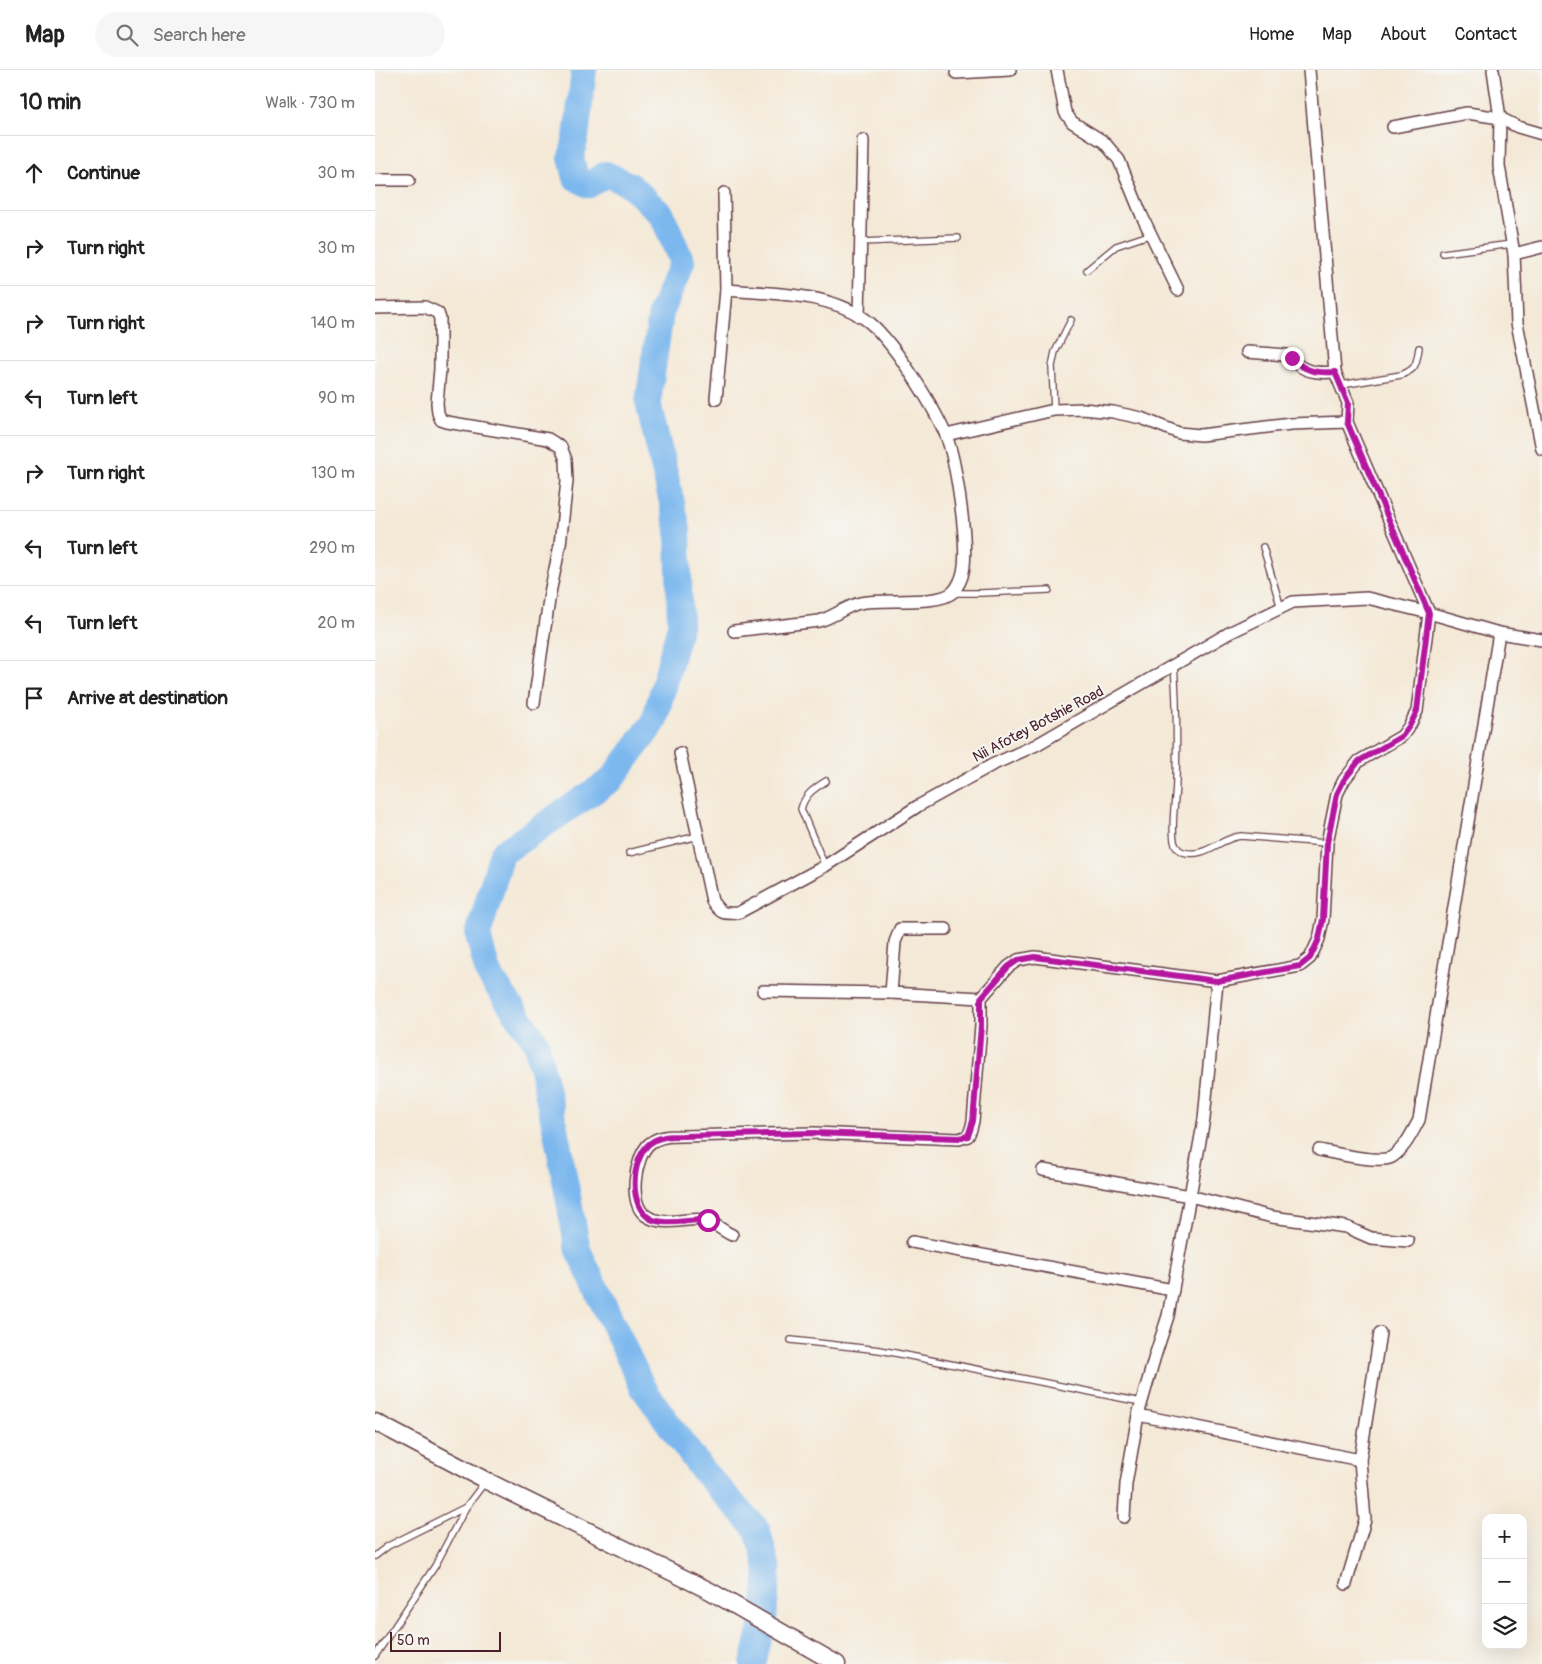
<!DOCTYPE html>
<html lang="en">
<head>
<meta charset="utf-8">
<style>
	body { margin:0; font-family:Pangolin,sans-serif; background:#f6f6f6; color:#222 }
	.controls { position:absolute; right:15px; bottom:15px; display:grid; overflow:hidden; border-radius:10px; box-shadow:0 5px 20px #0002 }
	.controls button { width:45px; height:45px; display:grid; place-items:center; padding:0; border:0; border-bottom:1px solid #e0e0e0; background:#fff; color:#222; font:25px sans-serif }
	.scale { position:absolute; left:15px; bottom:12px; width:111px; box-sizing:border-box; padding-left:5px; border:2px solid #4a1f2b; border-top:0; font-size:14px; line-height:18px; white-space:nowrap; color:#4a1f2b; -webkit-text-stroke:4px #f6f6f2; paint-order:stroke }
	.stop { position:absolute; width:15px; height:15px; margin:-11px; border:4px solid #b5179e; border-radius:50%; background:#fff }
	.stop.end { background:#b5179e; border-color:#fff; box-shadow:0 1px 5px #0008 }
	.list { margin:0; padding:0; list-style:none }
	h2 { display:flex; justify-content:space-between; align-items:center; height:65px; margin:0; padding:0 20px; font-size:21px }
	h2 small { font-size:16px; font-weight:400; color:#767676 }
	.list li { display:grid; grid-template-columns:32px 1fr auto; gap:15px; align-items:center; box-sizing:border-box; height:75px; padding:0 20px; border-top:1px solid #e0e0e0 }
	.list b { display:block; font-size:19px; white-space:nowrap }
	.list em { font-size:16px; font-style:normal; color:#767676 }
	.icon { flex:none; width:28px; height:28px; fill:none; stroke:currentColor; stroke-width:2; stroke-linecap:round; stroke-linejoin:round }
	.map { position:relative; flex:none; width:1167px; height:1594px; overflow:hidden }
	header { display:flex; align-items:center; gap:30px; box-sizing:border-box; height:70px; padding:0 25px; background:#fff; border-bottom:1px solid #e0e0e0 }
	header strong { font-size:24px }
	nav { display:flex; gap:28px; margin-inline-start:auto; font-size:18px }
	.search { width:350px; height:45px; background:#f6f6f6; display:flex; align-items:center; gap:12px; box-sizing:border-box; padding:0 18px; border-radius:28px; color:#767676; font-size:19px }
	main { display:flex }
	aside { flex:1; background:#fff }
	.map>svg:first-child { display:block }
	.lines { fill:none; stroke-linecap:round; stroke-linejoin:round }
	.river { stroke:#7cb8ee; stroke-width:26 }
	.lane-casing { stroke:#643d45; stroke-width:8 }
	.street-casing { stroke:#643d45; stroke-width:14 }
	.secondary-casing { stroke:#643d45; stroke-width:19 }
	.lane { stroke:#fff; stroke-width:5.5 }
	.street { stroke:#fff; stroke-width:11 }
	.secondary { stroke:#fff; stroke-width:16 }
	.route { stroke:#b5179e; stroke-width:6 }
	.labels { text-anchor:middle; stroke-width:4; stroke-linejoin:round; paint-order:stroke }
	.street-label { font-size:15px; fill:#4a1f2b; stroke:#f6f6f2 }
</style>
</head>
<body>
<header>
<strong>Map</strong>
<div class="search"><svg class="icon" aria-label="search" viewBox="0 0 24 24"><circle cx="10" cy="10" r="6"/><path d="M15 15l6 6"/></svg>Search here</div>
<nav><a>Home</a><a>Map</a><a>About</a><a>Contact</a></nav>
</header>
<main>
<aside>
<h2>10 min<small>Walk · 730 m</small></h2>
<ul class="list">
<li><svg class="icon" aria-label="ahead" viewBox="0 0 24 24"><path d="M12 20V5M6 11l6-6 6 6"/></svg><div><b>Continue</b></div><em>30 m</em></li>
<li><svg class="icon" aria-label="right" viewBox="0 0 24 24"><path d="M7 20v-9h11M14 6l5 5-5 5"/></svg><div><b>Turn right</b></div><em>30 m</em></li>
<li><svg class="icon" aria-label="right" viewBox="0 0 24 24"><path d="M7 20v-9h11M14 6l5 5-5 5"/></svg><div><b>Turn right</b></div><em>140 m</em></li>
<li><svg class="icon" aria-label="left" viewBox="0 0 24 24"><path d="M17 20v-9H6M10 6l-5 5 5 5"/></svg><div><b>Turn left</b></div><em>90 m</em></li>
<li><svg class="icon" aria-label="right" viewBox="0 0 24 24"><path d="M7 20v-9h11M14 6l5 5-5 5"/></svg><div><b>Turn right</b></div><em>130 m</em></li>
<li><svg class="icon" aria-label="left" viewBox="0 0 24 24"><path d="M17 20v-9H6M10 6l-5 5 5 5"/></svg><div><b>Turn left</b></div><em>290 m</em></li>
<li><svg class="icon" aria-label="left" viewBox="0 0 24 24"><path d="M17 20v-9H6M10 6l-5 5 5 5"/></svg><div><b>Turn left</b></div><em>20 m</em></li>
<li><svg class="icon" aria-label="arrive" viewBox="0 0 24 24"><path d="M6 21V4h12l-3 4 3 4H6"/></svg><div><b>Arrive at destination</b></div></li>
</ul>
</aside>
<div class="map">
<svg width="1167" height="1594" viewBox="0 0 1167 1594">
	<rect width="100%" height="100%" fill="#f6f6f2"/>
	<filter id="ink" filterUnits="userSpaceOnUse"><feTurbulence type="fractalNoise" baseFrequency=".02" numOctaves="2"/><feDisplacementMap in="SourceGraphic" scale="10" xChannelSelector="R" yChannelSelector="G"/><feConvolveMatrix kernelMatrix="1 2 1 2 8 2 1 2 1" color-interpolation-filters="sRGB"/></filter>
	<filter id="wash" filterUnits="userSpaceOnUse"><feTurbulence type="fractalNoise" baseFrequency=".0096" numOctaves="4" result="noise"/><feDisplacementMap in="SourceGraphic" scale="20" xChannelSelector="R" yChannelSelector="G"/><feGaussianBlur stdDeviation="1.12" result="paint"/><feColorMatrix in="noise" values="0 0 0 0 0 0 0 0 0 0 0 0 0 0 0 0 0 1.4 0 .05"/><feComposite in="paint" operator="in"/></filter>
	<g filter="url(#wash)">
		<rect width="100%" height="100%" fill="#f4e9d7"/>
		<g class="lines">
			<path class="river" d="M209 0 201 67 196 88 201 108 214 115 231 104 255 115 287 145 307 192 286 243 273 332 303 458 305 555 279 652 236 710 127 783 103 865 113 903 161 972 181 1062 203 1180 268 1318 327 1400 382 1459 393 1499 389 1548 378 1594"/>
		</g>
	</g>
	<g filter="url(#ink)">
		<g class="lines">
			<defs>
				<g id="lane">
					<path d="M485 172 583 168"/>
					<path d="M1068 183 1137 174"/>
					<path d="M712 200 741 176 777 164"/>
					<path d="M966 315 1026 305C1042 299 1041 294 1044 278"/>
					<path d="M679 340 677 296 680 282 696 250"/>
					<path d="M888 477 906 538"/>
					<path d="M578 523H606L674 520"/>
					<path d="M799 595C802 634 802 672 801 710 801 730 796 751 799 771 800 776 804 781 808 782 831 789 846 767 866 766L952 773"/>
					<path d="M254 783 323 766"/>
					<path d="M450 796 426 739C430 724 439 719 451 711"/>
					<path d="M416 1270 505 1280 766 1332"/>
					<path d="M0 1486 13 1476 91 1437"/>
					<path d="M0 1586 60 1496 91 1437 110 1412"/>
				</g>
				<g id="street">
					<path d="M682 0 690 42 697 52 729 72 744 90 767 146 803 220"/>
					<path d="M1118 0 1125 48 1124 96 1139 184 1142 253 1167 379"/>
					<path d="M581 3 635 0"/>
					<path d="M1018 57 1092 43 1125 48 1143 57 1167 64"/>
					<path d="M0 110H34"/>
					<path d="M1139 184 1167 177"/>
					<path d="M351 220C397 224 451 222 490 249 516 267 557 334 570 363 581 388 594 476 588 502 587 508 583 517 578 522 564 536 507 528 485 533 471 536 459 547 444 551L359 561"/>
					<path d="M0 238 50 237 63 243 65 249V299L62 333 63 343 66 350 72 352 173 369 186 377 191 390 192 411 185 475 175 523 159 633"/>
					<path d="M484 246 488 70"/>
					<path d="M872 282 911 285C917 287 919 292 923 295 934 303 947 303 960 302"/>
					<path d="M341 329 351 220 349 123"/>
					<path d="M571 365 679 340 708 339 738 342 766 348 804 363 826 365 916 354 972 352"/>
					<path d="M305 683 337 831C346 844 348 844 363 843L450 796 543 736 617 695 661 675 854 563 918 532 992 528 1054 543 1124 563 1167 570"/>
					<path d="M388 921 516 923 606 928"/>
					<path d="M516 923 520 872 525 859H571"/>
					<path d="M944 1080C959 1083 1005 1094 1017 1087 1030 1078 1037 1063 1044 1050L1124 563"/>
					<path d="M668 1100 815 1126 897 1147 971 1157 996 1168 1033 1171"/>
					<path d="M357 1165C350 1162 336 1151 330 1150 310 1147 288 1158 270 1145 253 1133 260 1087 274 1074 284 1066 295 1066 307 1066L439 1063 584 1069 593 1066 596 1059 598 1051 606 956V928L633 897 643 890 660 887 842 911 925 896 935 888 944 869 948 849 952 773 962 724 969 710 984 691 1027 666 1035 655 1042 641 1054 543 972 352 973 333 960 302 934 0"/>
					<path d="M537 1172 798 1220"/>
					<path d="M763 1345 985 1390"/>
					<path d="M749 1447 751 1414 763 1345 780 1286 793 1246 829 1049 842 911"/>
					<path d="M971 1514 990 1450 985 1390 1005 1263"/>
				</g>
				<path id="secondary" d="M0 1352 112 1411 335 1521 462 1594"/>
			</defs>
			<use href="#lane" class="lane-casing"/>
			<use href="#street" class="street-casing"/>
			<use href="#secondary" class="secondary-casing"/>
			<use href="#lane" class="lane"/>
			<use href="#street" class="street"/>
			<use href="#secondary" class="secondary"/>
		</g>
	</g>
	<g class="lines" filter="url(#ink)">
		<path class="route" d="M333 1150C317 1149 289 1156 276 1149 253 1137 256 1090 274 1074 284 1066 295 1066 307 1066L439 1063 584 1068 593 1066 598 1051 606 956V928L633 897 643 890 660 887 842 911 925 896 935 888 944 869 948 849 952 773 962 724 969 710 984 691 1027 666 1035 655 1042 641 1054 543 972 352 973 333 960 302C942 303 930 302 917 288"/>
	</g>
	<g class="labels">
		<g class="street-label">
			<text transform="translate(663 654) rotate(-28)" y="5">Nii Afotey Botshie Road</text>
		</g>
	</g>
</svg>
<div class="controls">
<button>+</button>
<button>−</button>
<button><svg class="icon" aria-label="layers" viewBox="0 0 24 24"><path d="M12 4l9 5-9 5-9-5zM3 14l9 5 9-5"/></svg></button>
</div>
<div class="scale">50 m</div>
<div class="stop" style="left:333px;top:1150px"></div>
<div class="stop end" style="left:917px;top:288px"></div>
</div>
</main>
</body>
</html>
